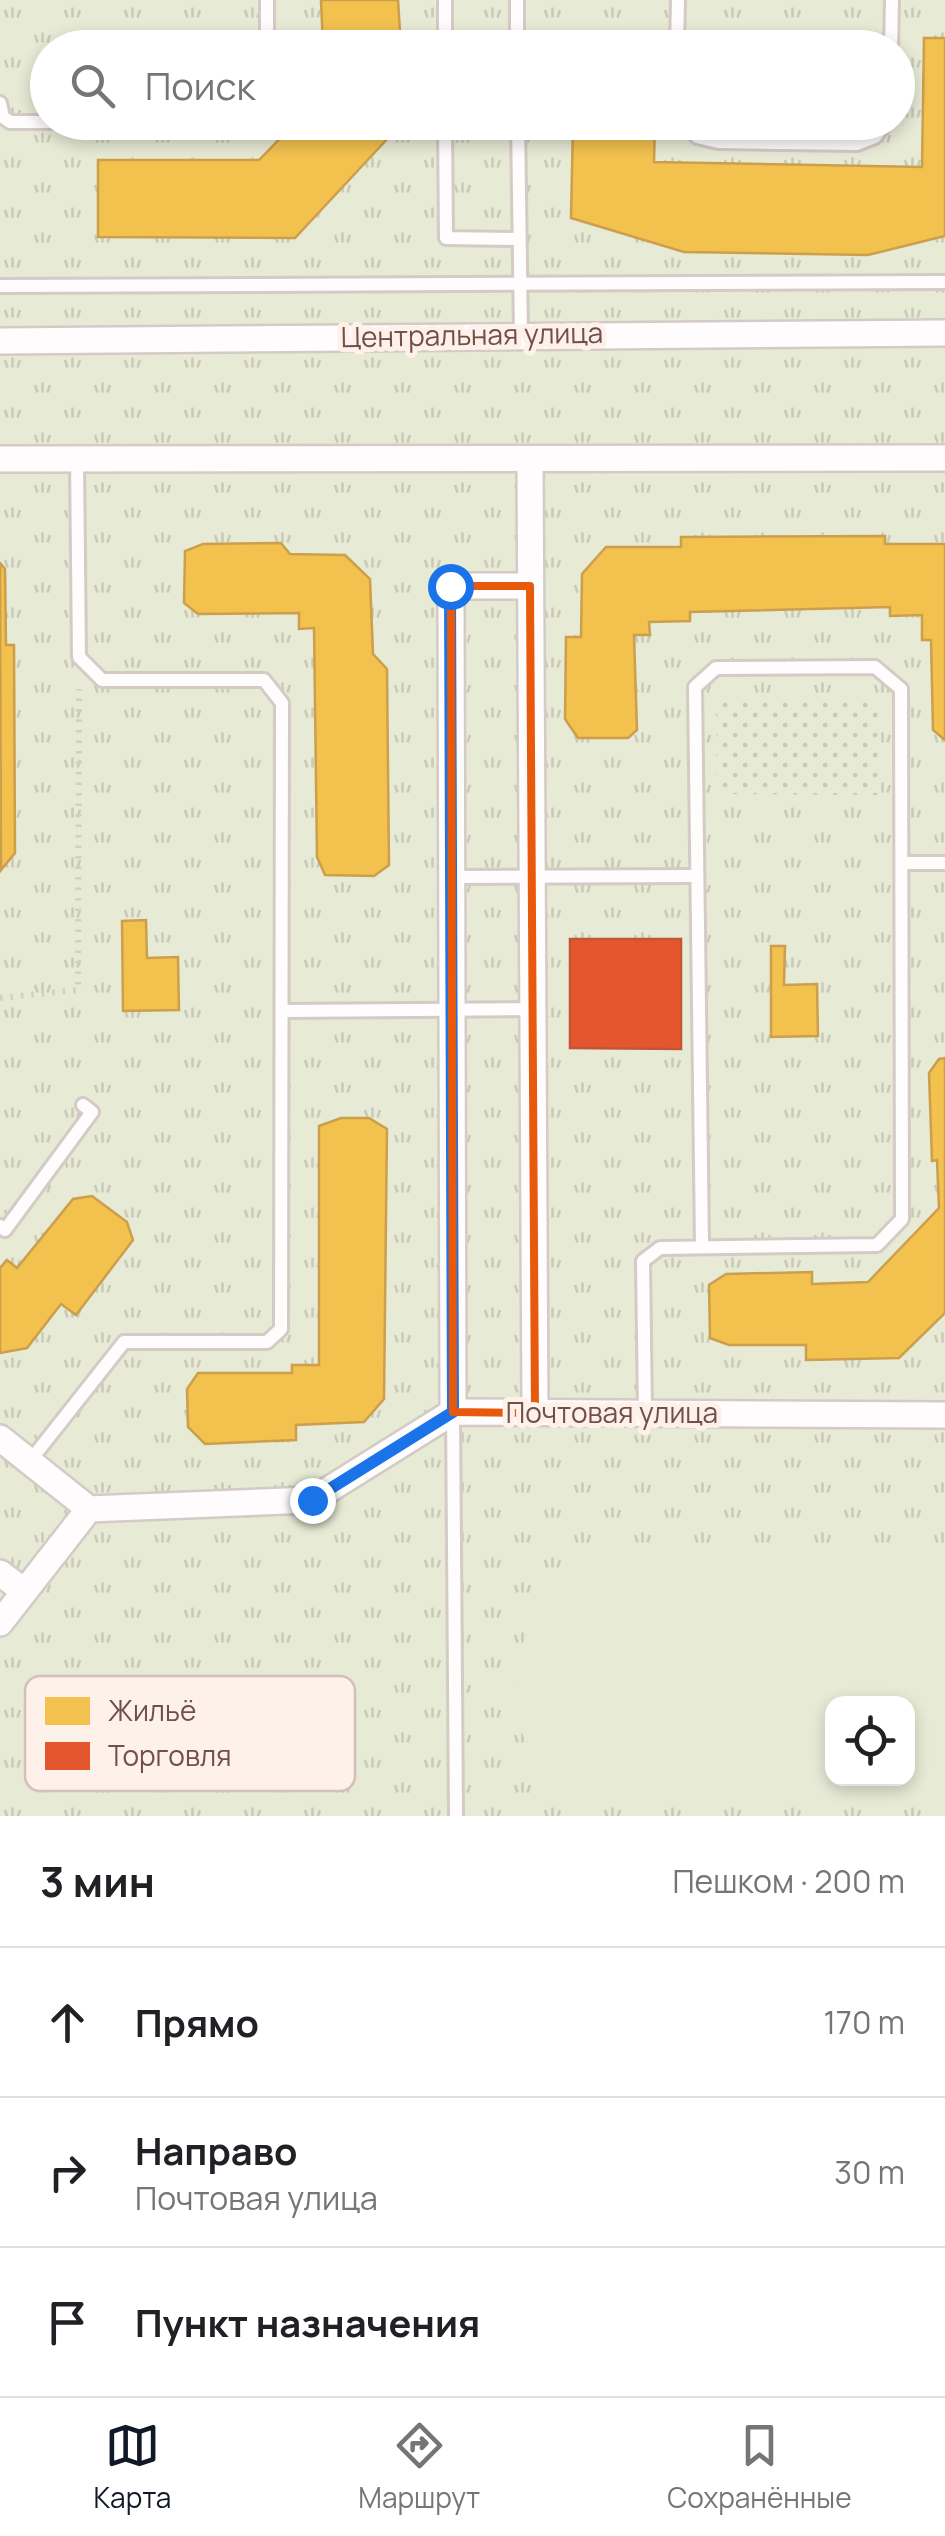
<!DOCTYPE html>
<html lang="ru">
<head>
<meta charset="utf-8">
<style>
	body { margin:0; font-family:Manrope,sans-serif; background:#f6f6f6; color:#202124 }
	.controls { position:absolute; right:30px; bottom:30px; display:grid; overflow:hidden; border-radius:20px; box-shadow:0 5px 15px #0003 }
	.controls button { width:90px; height:90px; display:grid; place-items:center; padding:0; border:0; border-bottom:2px solid #e0e0e0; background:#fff; color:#202124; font:50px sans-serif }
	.stop { position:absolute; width:30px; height:30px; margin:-22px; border:8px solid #1a73e8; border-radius:50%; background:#fff }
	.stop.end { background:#1a73e8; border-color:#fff; box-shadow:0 2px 10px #0008 }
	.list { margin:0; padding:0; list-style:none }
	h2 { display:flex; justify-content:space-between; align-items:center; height:130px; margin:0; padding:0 40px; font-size:42px }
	h2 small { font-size:32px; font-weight:400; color:#757577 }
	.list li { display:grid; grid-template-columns:65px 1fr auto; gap:30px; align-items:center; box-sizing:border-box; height:150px; padding:0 40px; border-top:2px solid #e0e0e0 }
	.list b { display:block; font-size:38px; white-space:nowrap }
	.list p { margin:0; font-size:32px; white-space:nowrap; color:#757577 }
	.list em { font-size:32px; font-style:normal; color:#757577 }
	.icon { flex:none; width:55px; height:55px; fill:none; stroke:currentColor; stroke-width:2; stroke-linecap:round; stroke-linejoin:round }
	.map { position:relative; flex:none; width:945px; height:1816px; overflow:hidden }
	.search { position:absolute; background:#fff; box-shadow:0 5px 15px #0003; left:30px; right:30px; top:30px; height:110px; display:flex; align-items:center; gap:25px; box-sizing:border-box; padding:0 35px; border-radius:55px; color:#757577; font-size:38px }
	.sheet { height:580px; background:#fff }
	nav { display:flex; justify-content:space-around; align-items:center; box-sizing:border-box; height:140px; border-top:2px solid #e0e0e0; background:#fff; font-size:28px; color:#757577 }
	nav a { display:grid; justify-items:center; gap:5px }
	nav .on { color:#111827 }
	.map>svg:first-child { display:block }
	.grass { fill:url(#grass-tufts); fill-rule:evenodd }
	.park { fill:url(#park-dots) }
	.pitch { fill:#e7ead5; fill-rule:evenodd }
	.homes { fill:#f2c14e; stroke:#cc9f4d; stroke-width:2.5 }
	.shops { fill:#e4572e; stroke:#c25537; stroke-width:2.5 }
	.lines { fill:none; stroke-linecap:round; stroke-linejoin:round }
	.lane-casing { stroke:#d4cac6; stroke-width:18 }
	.street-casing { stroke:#d4cac6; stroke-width:30 }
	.path { stroke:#d6ccca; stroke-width:6; stroke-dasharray:2.5 8; stroke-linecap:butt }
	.lane { stroke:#fefcfc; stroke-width:12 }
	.street { stroke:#fefcfc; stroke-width:25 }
	.route { stroke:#1a73e8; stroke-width:12 }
	.marked { fill:none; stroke:#e8590c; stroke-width:8; stroke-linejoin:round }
	.labels { text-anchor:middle; stroke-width:10; stroke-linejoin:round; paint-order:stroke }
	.street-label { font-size:28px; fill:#724f4b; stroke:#fef1ea }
	.key { fill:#fef1ea; stroke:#d4c0ba; stroke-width:2.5 }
	.key-label { font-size:28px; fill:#724f4b }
</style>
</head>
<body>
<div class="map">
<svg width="945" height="1816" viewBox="0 0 945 1816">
	<defs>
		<pattern id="grass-tufts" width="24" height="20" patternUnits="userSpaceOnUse" patternTransform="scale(2.5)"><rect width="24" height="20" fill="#e7ead5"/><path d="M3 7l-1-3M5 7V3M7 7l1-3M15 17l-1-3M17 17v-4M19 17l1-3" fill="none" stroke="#c9cab8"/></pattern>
		<pattern id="park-dots" width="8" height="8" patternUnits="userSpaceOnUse" patternTransform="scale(2.5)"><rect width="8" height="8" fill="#e7ead5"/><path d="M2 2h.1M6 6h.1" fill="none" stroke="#c9cab8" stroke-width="1.8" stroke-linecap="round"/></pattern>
	</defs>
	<rect width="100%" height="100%" fill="#f6ede9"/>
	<path class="grass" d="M0 0H945V1816H0ZM48 48H898V122H48ZM832 1704H908V1778H832Z"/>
	<path class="park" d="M716 698 880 700 879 795 717 794Z"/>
	<path class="pitch" d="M945 1553V1804H597C564 1789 530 1758 518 1723 504 1682 529 1609 560 1581 571 1571 587 1565 600 1557ZM832 1704H908V1778H832Z"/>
	<g class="homes">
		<path d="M321 0H398L401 48H323Z"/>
		<path d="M924 38H945V236L868 255 684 252 571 218 573 122H655L654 162 922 167Z"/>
		<path d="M574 42 657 44V48H574Z"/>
		<path d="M296 122H403L295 238 98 237V160H259Z"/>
		<path d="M885 536V544H945V740L933 730 931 640H922V615L890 616V607L690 612V621L649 622 650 635H634L637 730 628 738H578L565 719 566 637H581L582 574 606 547H681V537Z"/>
		<path d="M281 543 290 554 345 555 370 579 373 654 387 669 389 865 374 876 325 875 317 857 314 628 299 629V613L198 614 184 603 185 551 203 544Z"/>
		<path d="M0 563 5 569 6 645H14L15 853 1 870Z"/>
		<path d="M146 920 147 958 178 957 179 1010 123 1011 122 921Z"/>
		<path d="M771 946H785L784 985 817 984 818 1036 771 1037Z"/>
		<path d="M945 1058V1313L899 1358 806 1360V1345H729L710 1338 709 1285 726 1274 812 1272V1284L868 1282 939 1208 937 1160 932 1161 929 1073 939 1059Z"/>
		<path d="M341 1118H369L387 1129 384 1399 364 1422 296 1425V1440L205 1444 188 1427 187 1389 198 1373H292V1365H319V1126Z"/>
		<path d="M92 1196 127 1222 133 1240 76 1315 61 1304 27 1348 0 1353V1268L7 1260 17 1268 73 1199Z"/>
	</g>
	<path class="shops" d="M570 939H681V1049L570 1048Z"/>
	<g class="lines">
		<defs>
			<g id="lane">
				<path d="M267 0V48"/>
				<path d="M445 0V48"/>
				<path d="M517 0V48"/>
				<path d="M677 48 678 0"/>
				<path d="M891 48 892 0"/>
				<path d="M0 103 3 117 10 122H121"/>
				<path d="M445 122 446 238 519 239"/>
				<path d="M518 122 521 334"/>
				<path d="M682 122 697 137 718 142 857 144 875 137 886 122"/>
				<path d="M0 286 945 282"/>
				<path d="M902 863H945"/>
				<path d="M452 877 697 876"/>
				<path d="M283 1011 533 1009"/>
				<path d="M0 1226 5 1230 92 1112 83 1105"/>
				<path d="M453 1412 456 1816"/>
				<path d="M645 1413 643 1261 660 1248 877 1245 902 1219 901 689 875 667 716 668 695 687 702 1246"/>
				<path d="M30 1461 124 1342H267L281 1329 282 703 264 680H102L79 657 77 459"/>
			</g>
			<g id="street">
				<path d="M0 341 945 333"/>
				<path d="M0 459 945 458"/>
				<path d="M530 459 535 1413"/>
				<path d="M453 1412 451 586H530"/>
				<path d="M0 1438 89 1509"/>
				<path d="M0 1573 24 1591"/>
				<path d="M0 1623 89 1509 312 1500 453 1412 945 1415"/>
			</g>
		</defs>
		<use href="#lane" class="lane-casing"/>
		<use href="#street" class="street-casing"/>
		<path class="path" d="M0 998 78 990 79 689"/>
		<use href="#lane" class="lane"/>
		<use href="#street" class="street"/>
	</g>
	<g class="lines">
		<path class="route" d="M312 1500 453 1412 450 586"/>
	</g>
	<path class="marked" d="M451 586H530L535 1413 453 1412Z"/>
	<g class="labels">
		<g class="street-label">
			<text transform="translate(472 335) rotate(-1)" y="10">Центральная улица</text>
			<text x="612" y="1423">Почтовая улица</text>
		</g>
	</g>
	<rect x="25" y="1676" width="330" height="115" rx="15" class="key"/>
	<rect x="45" y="1697" width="45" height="28" fill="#f2c14e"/>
	<rect x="45" y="1742" width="45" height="28" fill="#e4572e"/>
	<g class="key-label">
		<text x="108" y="1721">Жильё</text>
		<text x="108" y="1766">Торговля</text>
	</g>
</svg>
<div class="controls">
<button><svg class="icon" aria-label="locate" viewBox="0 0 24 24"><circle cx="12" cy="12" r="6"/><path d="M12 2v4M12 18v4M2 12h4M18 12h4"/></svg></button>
</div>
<div class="stop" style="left:450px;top:586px"></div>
<div class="stop end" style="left:312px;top:1500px"></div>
<div class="search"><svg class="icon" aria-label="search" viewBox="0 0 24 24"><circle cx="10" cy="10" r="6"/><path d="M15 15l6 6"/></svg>Поиск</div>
</div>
<section class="sheet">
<h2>3 мин<small>Пешком · 200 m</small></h2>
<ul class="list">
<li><svg class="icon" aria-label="ahead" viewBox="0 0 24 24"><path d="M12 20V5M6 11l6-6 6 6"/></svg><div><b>Прямо</b></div><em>170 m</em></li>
<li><svg class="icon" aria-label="right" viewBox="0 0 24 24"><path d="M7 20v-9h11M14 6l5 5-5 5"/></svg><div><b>Направо</b><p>Почтовая улица</p></div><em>30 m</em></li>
<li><svg class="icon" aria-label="arrive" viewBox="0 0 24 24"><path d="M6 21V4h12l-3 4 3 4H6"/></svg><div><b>Пункт назначения</b></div></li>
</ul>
</section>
<nav>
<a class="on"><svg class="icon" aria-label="map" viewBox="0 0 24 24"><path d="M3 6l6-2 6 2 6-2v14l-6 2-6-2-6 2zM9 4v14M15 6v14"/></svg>Карта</a>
<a><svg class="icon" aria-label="directions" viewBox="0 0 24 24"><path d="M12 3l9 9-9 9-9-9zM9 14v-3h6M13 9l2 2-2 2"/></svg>Маршрут</a>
<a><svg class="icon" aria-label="saved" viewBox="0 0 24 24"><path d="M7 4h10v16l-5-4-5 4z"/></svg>Сохранённые</a>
</nav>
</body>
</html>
